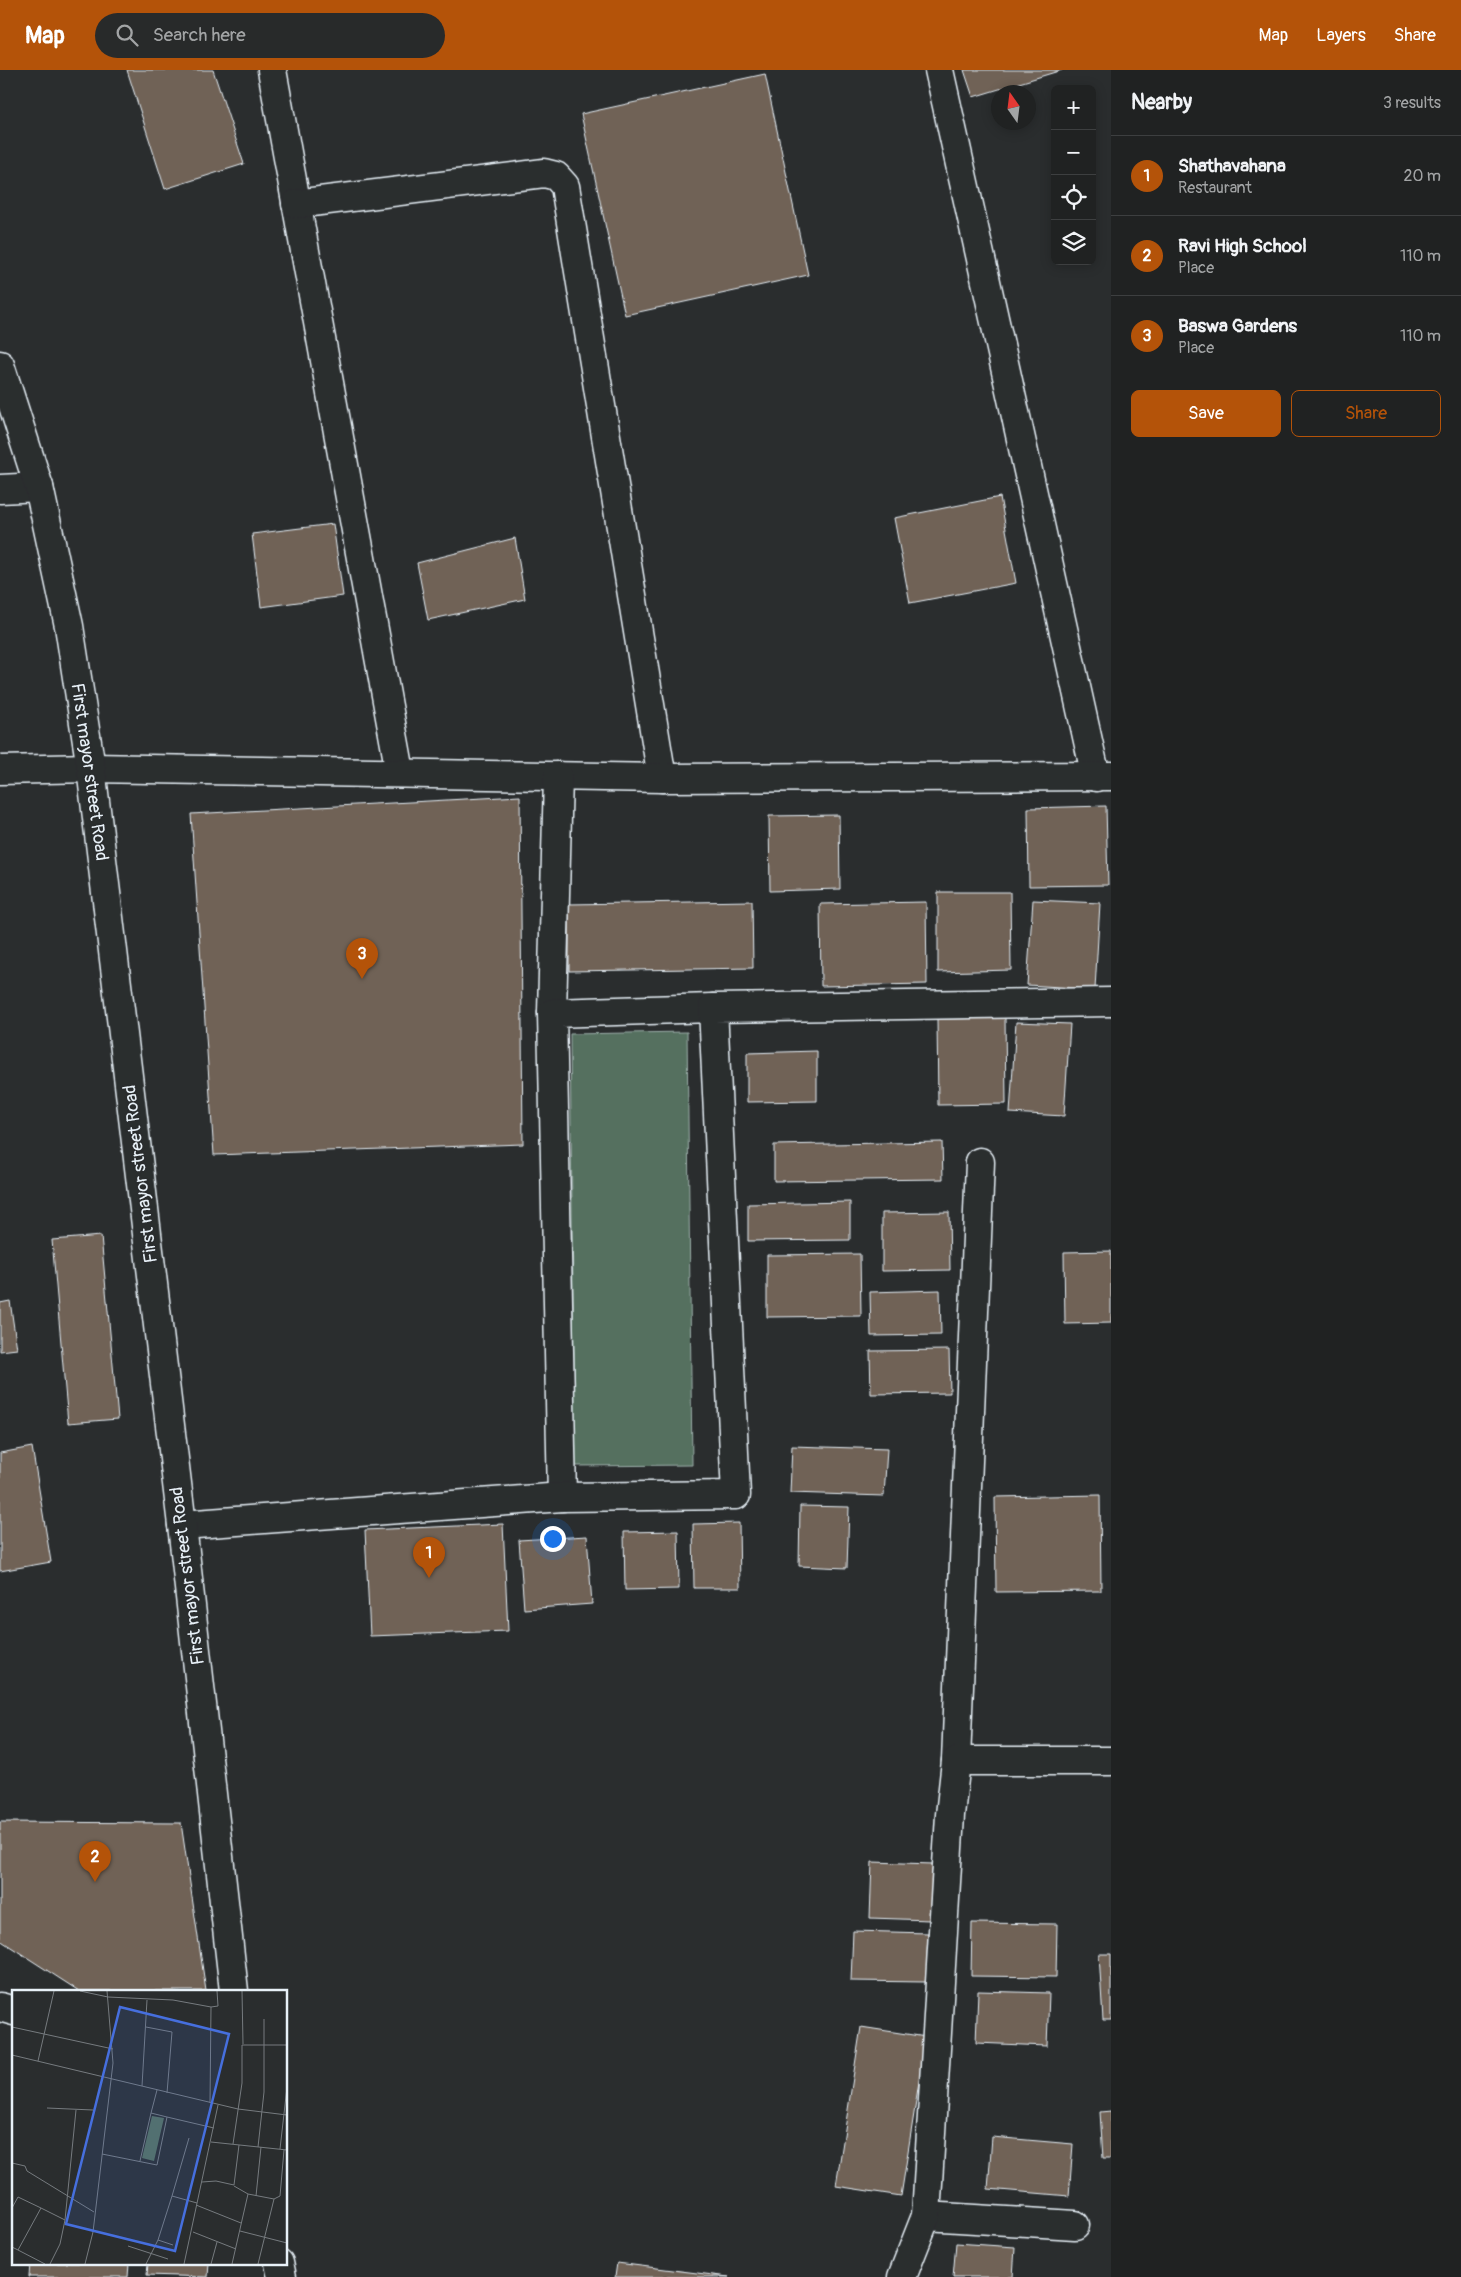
<!DOCTYPE html>
<html lang="en">
<head>
<meta charset="utf-8">
<style>
	body { margin:0; font-family:Pangolin,sans-serif; background:#282a2a; color:#f1f3f6 }
	.controls { position:absolute; right:15px; top:15px; display:grid; overflow:hidden; border-radius:8px; box-shadow:0 2px 12px #0003 }
	.controls button { width:45px; height:45px; display:grid; place-items:center; padding:0; border:0; border-bottom:1px solid #3d3f40; background:#202222; color:#f1f3f6; font:25px sans-serif }
	.compass { position:absolute; left:991px; top:15px; width:45px; height:45px; border-radius:50%; background:#202222; box-shadow:0 2px 12px #0003; rotate:346deg }
	.you { position:absolute; left:552px; top:1468px; width:18px; height:18px; margin:-12px; border:4px solid #fff; border-radius:50%; background:#1a73e8; box-shadow:0 0 0 8px #1a73e833 }
	.badge { display:grid; place-items:center; width:32px; height:32px; border-radius:50%; background:#b45309; color:#fff; font-size:16px; font-weight:700 }
	.pin { position:absolute; translate:-50% -41px; filter:drop-shadow(0 1px 2px #0008) }
	.pin::after { content:''; position:absolute; top:26px; width:18px; height:15px; background:inherit; clip-path:polygon(0 0,100% 0,50% 100%) }
	.list { margin:0; padding:0; list-style:none }
	h2 { display:flex; justify-content:space-between; align-items:center; height:65px; margin:0; padding:0 20px; font-size:21px }
	h2 small { font-size:16px; font-weight:400; color:#a2a4a5 }
	.list li { display:grid; grid-template-columns:32px 1fr auto; gap:15px; align-items:center; box-sizing:border-box; height:80px; padding:0 20px; border-top:1px solid #3d3f40 }
	.list b { display:block; font-size:19px; white-space:nowrap }
	.list p { margin:0; font-size:16px; white-space:nowrap; color:#a2a4a5 }
	.list em { font-size:16px; font-style:normal; color:#a2a4a5 }
	.actions { display:flex; gap:10px; padding:15px 20px }
	.actions a { flex:1; padding:11px 0; border:1px solid #b45309; border-radius:8px; text-align:center; font-size:18px; color:#b45309 }
	.actions .main { background:#b45309; color:#fff }
	.icon { flex:none; width:28px; height:28px; fill:none; stroke:currentColor; stroke-width:2; stroke-linecap:round; stroke-linejoin:round }
	.map { position:relative; flex:none; width:1111px; height:2207px; overflow:hidden }
	header { display:flex; align-items:center; gap:30px; box-sizing:border-box; height:70px; padding:0 25px; background:#b45309; color:#fff }
	header strong { font-size:24px }
	nav { display:flex; gap:28px; margin-inline-start:auto; font-size:18px }
	.search { width:350px; height:45px; background:#282a2a; display:flex; align-items:center; gap:12px; box-sizing:border-box; padding:0 18px; border-radius:28px; color:#a2a4a5; font-size:19px }
	main { display:flex }
	aside { flex:1; background:#202222 }
	.map>svg:first-child { display:block }
	.green { fill:#55705f; stroke:#9eb0ac }
	.building { fill:#706257; stroke:#e8f1f8 }
	.lines { fill:none; stroke-linecap:round; stroke-linejoin:round }
	.minor-casing { stroke:#e8f1f8; stroke-width:31 }
	.tertiary-casing { stroke:#e8f1f8; stroke-width:31 }
	.minor { stroke:#2a2d2e; stroke-width:28 }
	.tertiary { stroke:#2a2d2e; stroke-width:28 }
	.labels { text-anchor:middle; stroke-width:4; stroke-linejoin:round; paint-order:stroke }
	.street-label { font-size:18px; fill:#e8f1f8; stroke:#2a2d2e }
	.inset-road { fill:none; stroke:#767b7f; stroke-width:1 }
	.view { fill:#466fde; fill-opacity:0.15; stroke:#466fde; stroke-width:2.5 }
	.inset-edge { fill:none; stroke:#e8f1f8; stroke-width:2.5 }
</style>
</head>
<body>
<header>
<strong>Map</strong>
<div class="search"><svg class="icon" aria-label="search" viewBox="0 0 24 24"><circle cx="10" cy="10" r="6"/><path d="M15 15l6 6"/></svg>Search here</div>
<nav><a>Map</a><a>Layers</a><a>Share</a></nav>
</header>
<main>
<div class="map">
<svg width="1111" height="2207" viewBox="0 0 1111 2207">
	<rect width="100%" height="100%" fill="#2a2d2e"/>
	<filter id="ink" filterUnits="userSpaceOnUse"><feTurbulence type="fractalNoise" baseFrequency=".02" numOctaves="2"/><feDisplacementMap in="SourceGraphic" scale="10" xChannelSelector="R" yChannelSelector="G"/><feConvolveMatrix kernelMatrix="1 2 1 2 8 2 1 2 1" color-interpolation-filters="sRGB"/></filter>
	<g filter="url(#ink)">
		<path class="green" d="M687 962 692 1395 575 1396 570 964Z"/>
		<g class="building">
			<path d="M127 0H213L244 94 165 119Z"/>
			<path d="M964 0H1062L973 27Z"/>
			<path d="M765 4 808 205 625 245 581 44Z"/>
			<path d="M1000 427 1016 513 910 533 894 448Z"/>
			<path d="M333 454 343 526 261 537 252 464Z"/>
			<path d="M515 468 525 529 428 550 417 493Z"/>
			<path d="M520 726 523 1074 214 1085 191 744Z"/>
			<path d="M1106 736 1108 815 1029 816 1028 738Z"/>
			<path d="M839 745 840 819 770 821 769 746Z"/>
			<path d="M938 822H1010L1011 900 938 902Z"/>
			<path d="M1033 830 1100 833 1095 919 1027 915Z"/>
			<path d="M752 831 753 898 569 901V834Z"/>
			<path d="M926 832 927 914 821 916 820 834Z"/>
			<path d="M1005 948 1006 1034 938 1035 937 949Z"/>
			<path d="M1016 952 1070 954 1064 1046 1010 1043Z"/>
			<path d="M817 981V1031L747 1032V983Z"/>
			<path d="M942 1072 943 1109 774 1111V1075Z"/>
			<path d="M850 1132V1170L748 1171V1134Z"/>
			<path d="M949 1142 950 1200 882 1201V1143Z"/>
			<path d="M101 1166 118 1349 68 1353 52 1170Z"/>
			<path d="M1111 1181V1253L1065 1254 1064 1182Z"/>
			<path d="M860 1184 861 1246 767 1247V1185Z"/>
			<path d="M940 1220 941 1265 871 1266 870 1222Z"/>
			<path d="M10 1231 17 1279 0 1281V1233Z"/>
			<path d="M949 1280 950 1323 871 1324 870 1281Z"/>
			<path d="M792 1376 887 1379 884 1426 790 1423Z"/>
			<path d="M32 1377 51 1492 0 1501V1383Z"/>
			<path d="M1100 1425 1101 1521 996 1522 995 1427Z"/>
			<path d="M800 1436 849 1437 847 1498 799 1496Z"/>
			<path d="M739 1453 740 1518H694L693 1454Z"/>
			<path d="M503 1454 508 1561 370 1566 365 1460Z"/>
			<path d="M678 1461 679 1519 625 1520 624 1462Z"/>
			<path d="M587 1466 592 1534 524 1539 519 1470Z"/>
			<path d="M0 1752 181 1753 206 1921H79L0 1870Z"/>
			<path d="M872 1792 933 1794 930 1850 870 1848Z"/>
			<path d="M972 1853 1057 1854 1056 1907 971 1906Z"/>
			<path d="M853 1861 928 1863 926 1912 851 1911Z"/>
			<path d="M1099 1884H1111V1950H1103Z"/>
			<path d="M978 1921 1049 1923 1047 1976 976 1973Z"/>
			<path d="M861 1957 926 1967 901 2126 836 2116Z"/>
			<path d="M1111 2041V2088H1103L1100 2042Z"/>
			<path d="M992 2067 1073 2074 1069 2126 988 2119Z"/>
			<path d="M956 2173 1015 2177 1013 2207H953Z"/>
			<path d="M30 2193H129L128 2207H29Z"/>
			<path d="M148 2193H209L208 2207 147 2205Z"/>
			<path d="M617 2193 729 2207H615Z"/>
		</g>
		<g class="lines">
			<defs>
				<g id="minor">
					<path d="M272 0 400 702"/>
					<path d="M939 0 1096 707"/>
					<path d="M296 134 544 103 556 106 565 116 662 708"/>
					<path d="M0 419 39 417"/>
					<path d="M0 700 91 698 662 708 1111 706"/>
					<path d="M552 943 558 706"/>
					<path d="M562 1427 552 943 713 938"/>
					<path d="M182 1455 562 1427 736 1425 713 938 1111 932"/>
					<path d="M956 1691 980 1092"/>
					<path d="M0 1937 14 1941"/>
					<path d="M926 2146 1075 2155"/>
					<path d="M902 2207 926 2146 950 1745 956 1691H1111"/>
				</g>
				<g id="tertiary">
					<path d="M0 295 39 417 69 556 91 698 182 1455 234 1921"/>
					<path d="M279 2193 282 2207"/>
				</g>
			</defs>
			<use href="#minor" class="minor-casing"/>
			<use href="#tertiary" class="tertiary-casing"/>
			<use href="#minor" class="minor"/>
			<use href="#tertiary" class="tertiary"/>
		</g>
	</g>
	<g class="labels">
		<g class="street-label">
			<text transform="translate(90 702) rotate(82)" y="6">First mayor street Road</text>
			<text transform="translate(140 1104) rotate(-97)" y="6">First mayor street Road</text>
			<text transform="translate(187 1506) rotate(-97)" y="6">First mayor street Road</text>
		</g>
	</g>
	<g transform="translate(12 1920)">
		<rect width="275" height="275" fill="#2a2d2e"/>
		<path d="M140 126 152 128 142 171 130 168Z" fill="#55705f"/>
		<path class="inset-road" d="M68 1 96 7 161 10 199 17 206 16 205 1M230 1 231 54M0 37 101 59M134 37 160 42 155 103M0 65 226 119 275 125M26 71 42 1M130 96 135 10M198 113 199 17M35 118 81 120M139 123 145 100M199 152 275 160M221 154 230 93V55H275M246 157 252 102V29M268 159 275 97M90 164 145 175 155 127 202 138M128 171 139 123 155 127M0 173 13 176 15 181 82 222M190 192 204 191 222 195 227 155M222 196 236 204M160 206 177 148M244 206 249 157M262 209 268 206 272 160M184 215 229 233M0 218 6 207 29 218 6 260 0 257M29 218 53 230M228 241 275 253M181 242 224 259M146 250 161 255M116 256 156 269M6 260 33 274M38 274 48 254 53 230 64 120M73 274 81 242 101 73 95 1M134 274 146 250 160 206 185 213M172 274 206 115M199 274 205 252M220 274 236 204 262 209 246 274"/>
		<path class="view" d="M108 17 217 44 163 261 54 234Z"/>
		<rect width="275" height="275" class="inset-edge"/>
	</g>
</svg>
<div class="controls">
<button>+</button>
<button>−</button>
<button><svg class="icon" aria-label="locate" viewBox="0 0 24 24"><circle cx="12" cy="12" r="6"/><path d="M12 2v4M12 18v4M2 12h4M18 12h4"/></svg></button>
<button><svg class="icon" aria-label="layers" viewBox="0 0 24 24"><path d="M12 4l9 5-9 5-9-5zM3 14l9 5 9-5"/></svg></button>
</div>
<svg class="compass" viewBox="-18 -18 36 36"><path d="M0-13l5 13h-10z" fill="#e53935"/><path d="M0 13l5-13h-10z" fill="#a2a4a5"/></svg>
<div class="you"></div>
<div class="pin badge" style="left:429px;top:1508px">1</div>
<div class="pin badge" style="left:95px;top:1812px">2</div>
<div class="pin badge" style="left:362px;top:909px">3</div>
</div>
<aside>
<h2>Nearby<small>3 results</small></h2>
<ul class="list">
<li><span class="badge">1</span><div><b>Shathavahana</b><p>Restaurant</p></div><em>20 m</em></li>
<li><span class="badge">2</span><div><b>Ravi High School</b><p>Place</p></div><em>110 m</em></li>
<li><span class="badge">3</span><div><b>Baswa Gardens</b><p>Place</p></div><em>110 m</em></li>
</ul>
<div class="actions"><a class="main">Save</a><a>Share</a></div>
</aside>
</main>
</body>
</html>
